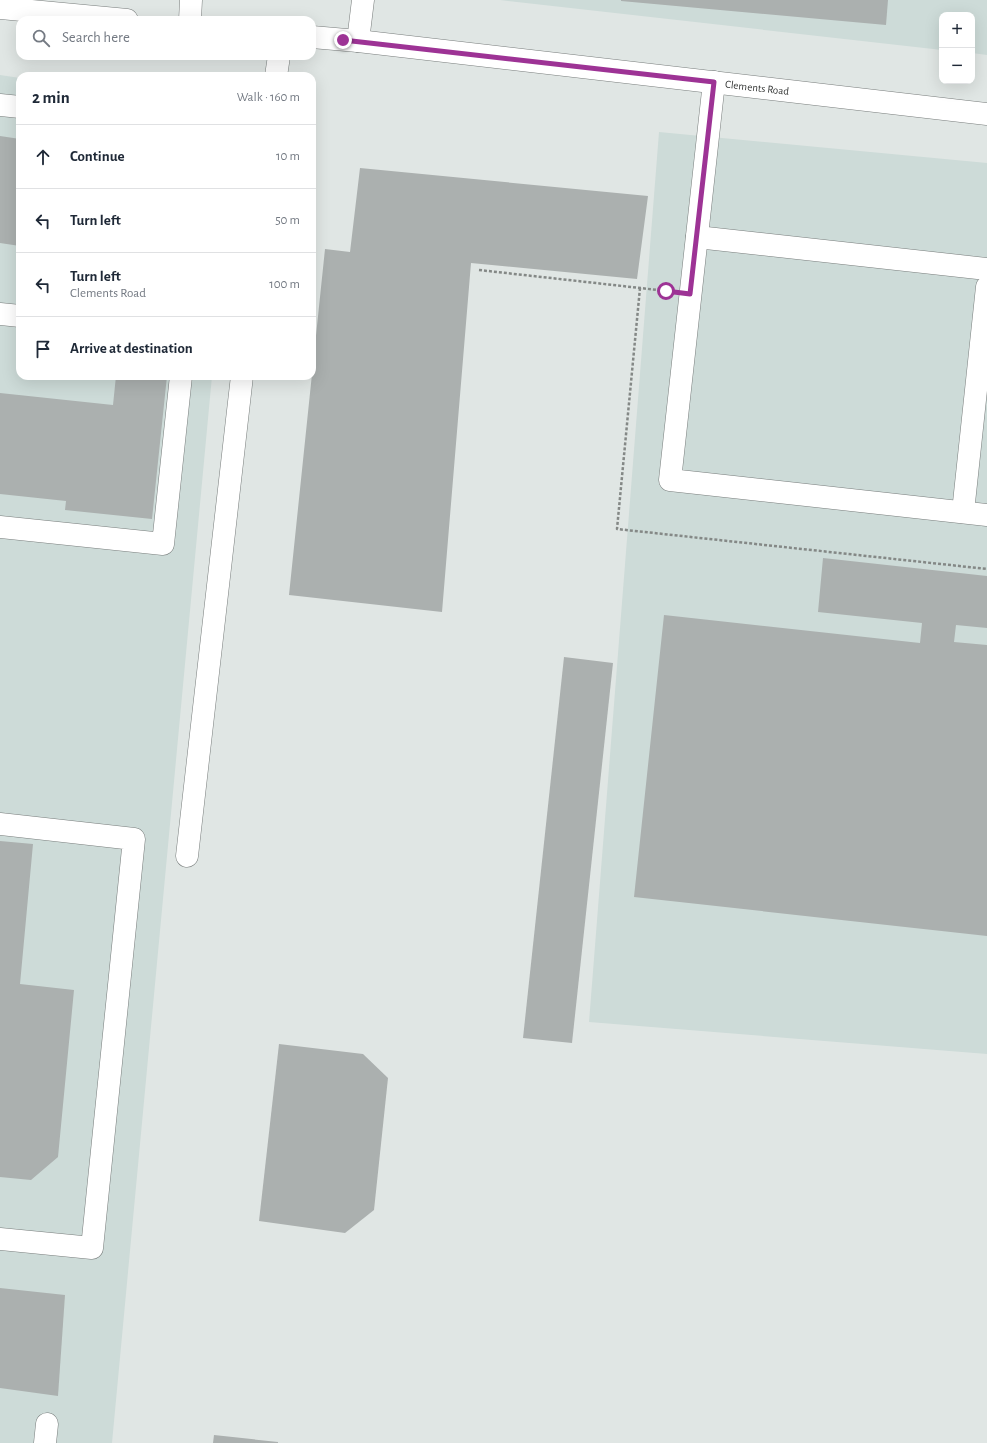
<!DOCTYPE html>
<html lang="en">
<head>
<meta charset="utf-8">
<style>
	body { margin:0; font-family:"Alegreya Sans",sans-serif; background:#f2f2f3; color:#1f2937 }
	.controls { position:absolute; right:12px; top:12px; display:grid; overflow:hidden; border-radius:8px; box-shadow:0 4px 16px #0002 }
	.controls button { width:36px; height:36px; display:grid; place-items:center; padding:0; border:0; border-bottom:1px solid #e0e1e3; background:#fff; color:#1f2937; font:20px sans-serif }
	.stop { position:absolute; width:12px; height:12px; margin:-9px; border:3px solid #9d3395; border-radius:50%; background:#fff }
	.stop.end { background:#9d3395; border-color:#fff; box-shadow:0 1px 4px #0008 }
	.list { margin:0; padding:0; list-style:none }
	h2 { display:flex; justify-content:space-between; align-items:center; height:52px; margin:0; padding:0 16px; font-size:17px }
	h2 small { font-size:13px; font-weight:400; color:#747a83 }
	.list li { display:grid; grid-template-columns:26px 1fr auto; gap:12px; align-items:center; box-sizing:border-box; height:64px; padding:0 16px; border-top:1px solid #e0e1e3 }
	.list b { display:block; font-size:15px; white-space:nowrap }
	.list p { margin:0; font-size:13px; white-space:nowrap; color:#747a83 }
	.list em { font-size:13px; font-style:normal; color:#747a83 }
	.icon { flex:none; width:22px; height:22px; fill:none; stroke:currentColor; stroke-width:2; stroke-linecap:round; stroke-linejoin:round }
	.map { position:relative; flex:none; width:987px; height:1443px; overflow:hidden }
	.search { position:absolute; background:#fff; box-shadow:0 4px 16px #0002; left:16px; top:16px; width:300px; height:44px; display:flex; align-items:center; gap:10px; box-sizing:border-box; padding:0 14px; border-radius:12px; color:#747a83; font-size:15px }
	.panel { position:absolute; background:#fff; box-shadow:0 4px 16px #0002; left:16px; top:72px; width:300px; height:308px; border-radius:12px }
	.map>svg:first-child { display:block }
	.built { fill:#cddbd8 }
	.building { fill:#abb0af }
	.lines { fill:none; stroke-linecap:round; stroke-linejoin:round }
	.minor-casing { stroke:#787d7c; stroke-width:23 }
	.path { stroke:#848886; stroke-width:2.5; stroke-dasharray:3 2; stroke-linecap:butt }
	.minor { stroke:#fff; stroke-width:22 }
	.route { stroke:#9d3395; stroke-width:5 }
	.labels { text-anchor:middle; stroke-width:3; stroke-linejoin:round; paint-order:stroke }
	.street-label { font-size:11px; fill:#333534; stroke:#eef3f2 }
</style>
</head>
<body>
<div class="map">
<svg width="987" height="1443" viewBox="0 0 987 1443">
	<rect width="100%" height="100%" fill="#e0e6e4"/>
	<g class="built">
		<path d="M500 0H987V55L972 53V15H942V50Z"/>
		<path d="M0 75 20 78V376H212L112 1443H0Z"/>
		<path d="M659 132 987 163V1054L589 1022Z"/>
	</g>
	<g class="building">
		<path d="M621 0H888L886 25 621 1Z"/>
		<path d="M0 136 20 139V246L0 243Z"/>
		<path d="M360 168 648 196 637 279 471 263 442 612 289 595 325 249 350 252Z"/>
		<path d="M116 376H167L152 519 65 510 66 501 0 494V393L113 405Z"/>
		<path d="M823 558 987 576V628L956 625 954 642 987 645V936L634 897 664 615 920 643 922 623 818 612Z"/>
		<path d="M564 657 613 663 572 1043 523 1038Z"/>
		<path d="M0 841 33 844 20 984 74 990 58 1157 31 1180 0 1177Z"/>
		<path d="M279 1044 363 1054 388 1078 374 1210 345 1233 259 1221Z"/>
		<path d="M0 1288 65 1295 58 1396 0 1388Z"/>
		<path d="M214 1435 278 1442V1443H213Z"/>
	</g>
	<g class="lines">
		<defs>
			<g id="minor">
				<path d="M0 8 127 20"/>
				<path d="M190 20 191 0"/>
				<path id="s1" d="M312 37 358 41 987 114"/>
				<path d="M358 41 363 0"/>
				<path d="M276 76 279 56"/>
				<path d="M714 82 670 480 987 515"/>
				<path d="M0 105 20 107"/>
				<path d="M697 237 987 269"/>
				<path d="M0 314 20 316"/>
				<path d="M963 512 987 287"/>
				<path d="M0 527 163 544 181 376"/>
				<path d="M0 824 134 839 92 1248 0 1239"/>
				<path d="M187 856 242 376"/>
				<path d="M45 1443 47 1424"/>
			</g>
		</defs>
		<use href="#minor" class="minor-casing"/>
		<g class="path">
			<path d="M479 270 667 291"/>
			<path d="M640 288 617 529 987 569"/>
		</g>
		<use href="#minor" class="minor"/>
	</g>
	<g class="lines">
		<path class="route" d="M343 40 714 82 690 294 666 291"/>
	</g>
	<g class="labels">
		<g class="street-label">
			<text dy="4" stroke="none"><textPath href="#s1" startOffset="448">Clements Road</textPath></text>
		</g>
	</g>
</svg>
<div class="controls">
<button>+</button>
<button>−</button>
</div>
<div class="stop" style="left:666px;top:291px"></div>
<div class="stop end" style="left:343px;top:40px"></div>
<div class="search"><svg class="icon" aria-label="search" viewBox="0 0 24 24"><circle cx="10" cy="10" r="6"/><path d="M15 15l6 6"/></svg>Search here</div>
<section class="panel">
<h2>2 min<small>Walk · 160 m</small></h2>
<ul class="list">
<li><svg class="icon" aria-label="ahead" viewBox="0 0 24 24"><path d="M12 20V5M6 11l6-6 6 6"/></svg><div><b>Continue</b></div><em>10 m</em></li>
<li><svg class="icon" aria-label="left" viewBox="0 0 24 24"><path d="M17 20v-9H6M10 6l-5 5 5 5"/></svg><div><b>Turn left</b></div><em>50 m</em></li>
<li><svg class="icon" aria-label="left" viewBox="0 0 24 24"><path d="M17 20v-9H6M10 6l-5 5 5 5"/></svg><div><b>Turn left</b><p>Clements Road</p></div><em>100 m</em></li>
<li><svg class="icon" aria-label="arrive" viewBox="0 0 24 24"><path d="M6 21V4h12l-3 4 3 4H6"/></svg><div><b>Arrive at destination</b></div></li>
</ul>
</section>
</div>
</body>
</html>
